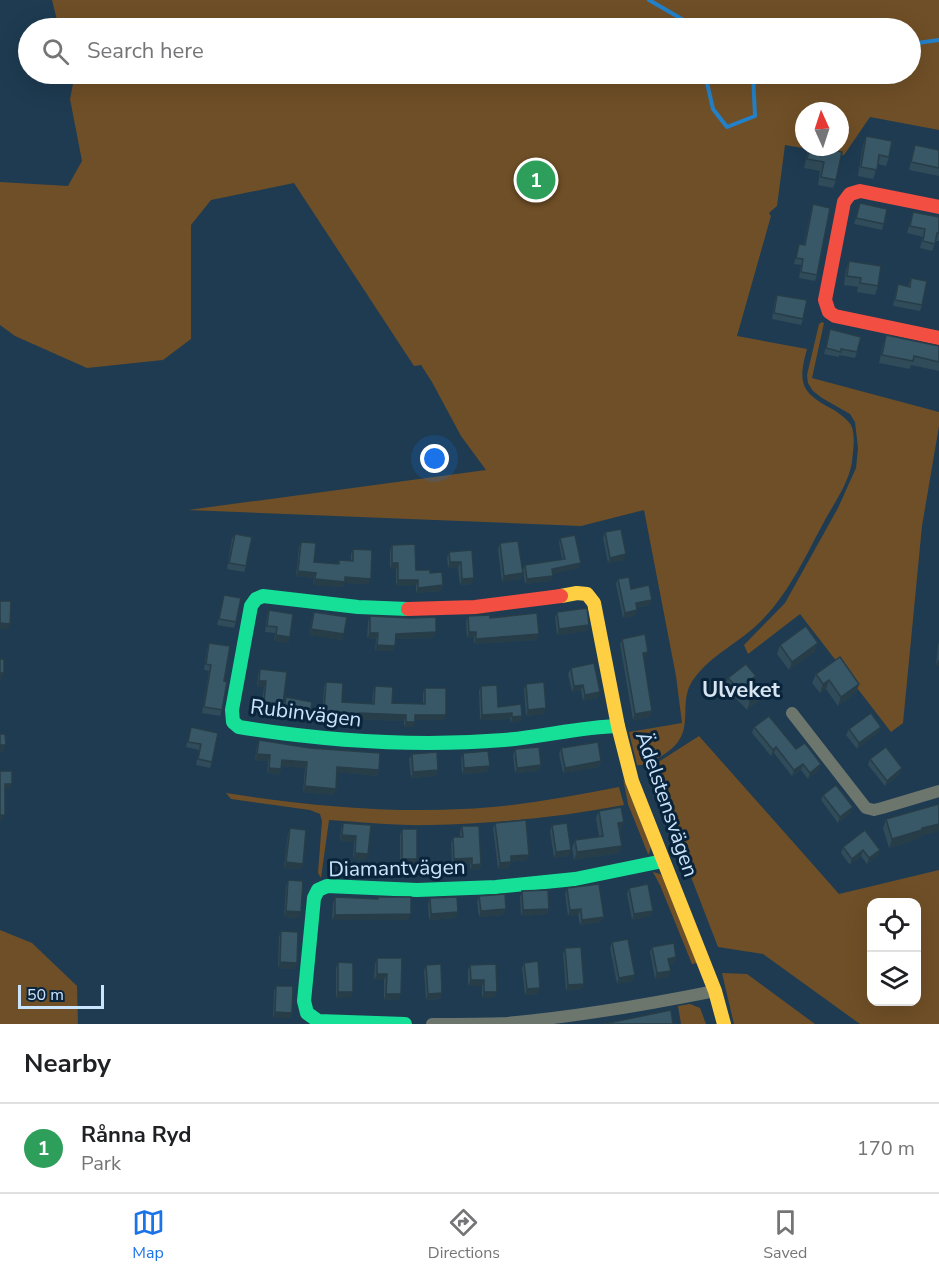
<!DOCTYPE html>
<html lang="en">
<head>
<meta charset="utf-8">
<style>
	body { margin:0; font-family:"Nunito Sans",sans-serif; background:#f6f6f6; color:#202124 }
	.controls { position:absolute; right:18px; bottom:18px; display:grid; overflow:hidden; border-radius:12px; box-shadow:0 6px 24px #0002 }
	.controls button { width:54px; height:54px; display:grid; place-items:center; padding:0; border:0; border-bottom:2px solid #e0e0e0; background:#fff; color:#202124; font:30px sans-serif }
	.compass { position:absolute; left:795px; top:102px; width:54px; height:54px; border-radius:50%; background:#fff; box-shadow:0 6px 24px #0002; rotate:357deg }
	.scale { position:absolute; left:18px; bottom:15px; width:86px; box-sizing:border-box; padding-left:6px; border:3px solid #cbe4fd; border-top:0; font-size:16px; line-height:21px; white-space:nowrap; color:#cbe4fd; -webkit-text-stroke:4px #09243b; paint-order:stroke }
	.you { position:absolute; left:435px; top:459px; width:21px; height:21px; margin:-15px; border:4px solid #fff; border-radius:50%; background:#1a73e8; box-shadow:0 0 0 9px #1a73e833 }
	.badge { display:grid; place-items:center; width:39px; height:39px; border-radius:50%; background:#1a73e8; color:#fff; font-size:20px; font-weight:700 }
	.pin { position:absolute; translate:-50% -50%; border:3px solid #fff; box-shadow:0 2px 6px #0006 }
	.list { margin:0; padding:0; list-style:none }
	h2 { display:flex; justify-content:space-between; align-items:center; height:78px; margin:0; padding:0 24px; font-size:26px }
	h2 small { font-size:20px; font-weight:400; color:#757577 }
	.list li { display:grid; grid-template-columns:39px 1fr auto; gap:18px; align-items:center; box-sizing:border-box; height:90px; padding:0 24px; border-top:2px solid #e0e0e0 }
	.list b { display:block; font-size:22px; white-space:nowrap }
	.list p { margin:0; font-size:20px; white-space:nowrap; color:#757577 }
	.list em { font-size:20px; font-style:normal; color:#757577 }
	.icon { flex:none; width:33px; height:33px; fill:none; stroke:currentColor; stroke-width:2; stroke-linecap:round; stroke-linejoin:round }
	.map { position:relative; flex:none; width:939px; height:1024px; overflow:hidden }
	.search { position:absolute; background:#fff; box-shadow:0 6px 24px #0002; left:18px; right:18px; top:18px; height:66px; display:flex; align-items:center; gap:15px; box-sizing:border-box; padding:0 21px; border-radius:33px; color:#757577; font-size:22px }
	.sheet { height:168px; background:#fff }
	nav { display:flex; justify-content:space-around; align-items:center; box-sizing:border-box; height:84px; border-top:2px solid #e0e0e0; background:#fff; font-size:16px; color:#757577 }
	nav a { display:grid; justify-items:center; gap:3px }
	nav .on { color:#1a73e8 }
	.map>svg:first-child { display:block }
	.green { fill:#6f4f27; fill-rule:evenodd }
	.lines { fill:none; stroke-linecap:round; stroke-linejoin:round }
	.stream { stroke:#2381c9; stroke-width:4 }
	.street { stroke:#6c766d; stroke-width:12 }
	.fast { stroke:#16e098; stroke-width:14 }
	.slow { stroke:#ffcf43; stroke-width:14 }
	.jam { stroke:#f24e42; stroke-width:14 }
	.wall { fill:#304b59 }
	.shaded-wall { fill:#273d48 }
	.building { fill:#385767; stroke:#273d48; stroke-width:1.5 }
	.labels { text-anchor:middle; stroke-width:6; stroke-linejoin:round; paint-order:stroke }
	.street-label { font-size:21px; fill:#cbe4fd; stroke:#09243b }
	.neighbourhood-label { font-size:22px; font-weight:bold; fill:#d8e5f1; stroke:#09243b }
</style>
</head>
<body>
<div class="map">
<svg width="939" height="1024" viewBox="0 0 939 1024">
	<rect width="100%" height="100%" fill="#1e3b51"/>
	<g class="green">
		<path d="M52 0H939V130L870 117 844 155 785 145 777 206 769 213 771 216 737 336 807 349C797 385 802 393 834 410 840 414 847 419 851 425 856 436 853 450 852 462 849 482 835 502 825 520 806 555 789 594 759 623 740 642 713 654 696 676 672 704 704 734 658 758 651 761 645 766 637 765L629 732 682 723 676 676 644 510 581 526 188 510 486 470 461 436 432 382 421 365 414 366 294 183 211 200 191 225V339L163 360 87 368 15 336 0 325V182L68 186 82 161 70 99 75 74H910V28H59ZM804 111H840V147H804Z"/>
		<path d="M822 322 824 323 812 378 939 412V426L922 526 903 723 891 732 800 614 748 654 744 645 785 603 838 508 856 468 858 448 855 422 850 414 822 398 813 391 808 383 807 375 819 324Z"/>
		<path d="M699 736 839 894 939 870V1024H860L763 954 718 947 649 768ZM872 902H916V1002H872Z"/>
		<path d="M623 778 651 846 649 854H648L628 804Z"/>
		<path d="M619 787 624 805C560 817 496 824 430 825 397 826 362 822 329 820L321 878 318 873 322 821 320 814 310 810 231 799 226 793C303 805 384 813 462 809 515 807 567 797 619 787Z"/>
		<path d="M653 872 660 874 664 878 697 963 692 964 660 885Z"/>
		<path d="M0 930 32 943 77 986 78 1024H0Z"/>
		<path d="M722 973 747 974 815 1024H734Z"/>
		<path d="M690 1004 700 1008 706 1024H681L678 1006Z"/>
	</g>
	<g class="lines">
		<g class="stream">
			<path d="M649 0 694 26"/>
			<path d="M910 44 939 40"/>
			<path d="M705 74 713 109 727 127 755 116 753 74"/>
		</g>
		<g class="street">
			<path d="M792 713 866 808 874 810 882 808 939 791"/>
			<path d="M432 1024C457 1024 482 1024 506 1023 577 1017 645 1005 715 991"/>
		</g>
		<g class="fast">
			<path d="M408 609 358 607 263 596 256 599 251 606 232 710 233 722 239 727C327 741 415 747 504 740 542 737 580 727 618 726"/>
			<path d="M405 1024 318 1021 307 1013 304 1001 314 898 318 890 327 886 417 890 496 887 575 879 663 861"/>
		</g>
		<path class="slow" d="M561 596 577 593 587 594 594 603 618 726 632 781 715 991 724 1024"/>
		<g class="jam">
			<path d="M939 207 860 191 850 194 844 202 825 300 829 312 835 316 939 338"/>
			<path d="M408 609 475 607 561 596"/>
		</g>
	</g>
	<g class="wall">
		<path d="M866 136 889 157 886 166 878 164 873 179 858 176 863 145Z"/>
		<path d="M915 145 939 150V176L909 170Z"/>
		<path d="M809 147H817L836 180 833 188 818 185 820 171 804 168 807 154Z"/>
		<path d="M860 203 884 224 882 230 854 224Z"/>
		<path d="M813 204 817 275 815 281 799 278 801 265 794 264 799 244 804 245 811 210Z"/>
		<path d="M913 212 939 217V241H936L932 251 920 248 923 237 907 233Z"/>
		<path d="M849 261 878 286 875 295 857 292 858 287 844 285 846 270Z"/>
		<path d="M911 278 922 305 920 311 893 306 896 290 898 284 908 286Z"/>
		<path d="M777 295 803 319 801 325 772 319 775 300Z"/>
		<path d="M830 329 857 352 855 358 839 355V357L824 354Z"/>
		<path d="M886 335 939 346V371L911 365 910 369 879 363 883 344Z"/>
		<path d="M605 532 624 560 608 563 603 538Z"/>
		<path d="M235 534 246 566 244 572 227 569 232 539Z"/>
		<path d="M560 538 579 568 552 574 551 581 525 584 523 570 525 565 562 559 559 543Z"/>
		<path d="M301 542 314 562 338 564 339 560H351V554L353 549 369 584 344 583 343 587 313 585 314 578 296 576 299 547Z"/>
		<path d="M500 543 523 573 521 579 502 582 498 549Z"/>
		<path d="M392 545 416 570 430 573 443 585 441 591 416 593V585L396 586V569H390V550Z"/>
		<path d="M472 550V584L460 585 458 567 448 568 447 558 449 552Z"/>
		<path d="M618 579 631 589 650 605 636 608 635 616 623 618 616 584Z"/>
		<path d="M224 595 236 622 234 628 217 625Z"/>
		<path d="M269 610 290 637 288 643 274 641 275 633 265 632 267 616Z"/>
		<path d="M314 612 344 634 342 640 309 635 312 618Z"/>
		<path d="M557 612 589 625 587 631 557 635 555 618Z"/>
		<path d="M370 616 434 638 395 639V646L393 651H375L376 639 367 638 368 622Z"/>
		<path d="M468 616 490 618 537 640 474 644V638H467L466 622Z"/>
		<path d="M622 639 646 658H644L650 717 633 720 620 644Z"/>
		<path d="M939 642V666H936L938 645Z"/>
		<path d="M209 643 224 681 222 710 220 716 202 713 209 671 204 670 207 649Z"/>
		<path d="M780 645 815 652 789 670 777 654Z"/>
		<path d="M571 668 598 698 583 701 581 690 572 692 568 674Z"/>
		<path d="M260 669 281 710 261 708 264 687H257L258 675Z"/>
		<path d="M816 674 859 684 856 693 838 706 826 689 820 693 812 683Z"/>
		<path d="M756 676 754 680 763 691 760 700 747 710 725 687 728 678Z"/>
		<path d="M326 682 342 702 372 704 373 692 375 686 392 703 423 704V693L425 688 444 720H415L413 727H404V721L358 719 356 725 348 724V718L322 717 324 687Z"/>
		<path d="M526 684 544 714 526 716 524 690Z"/>
		<path d="M481 686 498 707 522 716 520 721 511 723 510 719 480 720 479 691Z"/>
		<path d="M286 697 308 721 282 717 284 703Z"/>
		<path d="M191 727 212 762 210 768 196 765 199 750 186 747Z"/>
		<path d="M754 727 796 749 819 770 808 779 801 770 792 776 774 753 771 756 752 733Z"/>
		<path d="M881 727 879 732 857 749 846 735 849 729Z"/>
		<path d="M259 740 379 770 377 776 337 772 336 789 333 795 303 792 305 768 282 766 279 775 267 773 268 761 255 760 257 746Z"/>
		<path d="M561 748 601 761 599 767 563 773 559 754Z"/>
		<path d="M515 749 541 765 538 771 515 773 513 755Z"/>
		<path d="M463 753 488 772 462 774 461 758Z"/>
		<path d="M412 754 436 776 411 778 409 759Z"/>
		<path d="M870 759 900 774 885 786 868 765Z"/>
		<path d="M823 795 851 813 838 823 821 800Z"/>
		<path d="M939 804V831L920 836 919 839 889 848 883 828 886 819Z"/>
		<path d="M599 811 621 830H619V853L574 860 572 848 575 840 599 836 596 818Z"/>
		<path d="M343 823 371 825 368 854 366 860 353 859 354 842 340 841 341 829Z"/>
		<path d="M495 823 527 860 511 862 509 868 498 869 493 828Z"/>
		<path d="M552 825 571 850 569 856 554 858 550 831Z"/>
		<path d="M462 826 481 864 480 869 470 870V864H452L451 843 453 837H460V832Z"/>
		<path d="M290 828 303 864 301 869 284 868 288 834Z"/>
		<path d="M402 829 415 865H400V835Z"/>
		<path d="M843 847 880 850 878 855 867 864 861 856 850 865 841 853Z"/>
		<path d="M288 880 299 918 284 917 286 886Z"/>
		<path d="M567 888 601 922 580 925 578 915 568 916 565 894Z"/>
		<path d="M629 888 653 911 651 916 632 920 627 894Z"/>
		<path d="M522 891 547 914 521 916 520 897Z"/>
		<path d="M479 896 506 909 504 915 479 917 477 902Z"/>
		<path d="M335 897 377 899 409 920H332L333 903Z"/>
		<path d="M430 898 456 918 429 920 428 904Z"/>
		<path d="M281 931 297 963 295 969 278 968 279 937Z"/>
		<path d="M612 942 633 981 617 984 610 948Z"/>
		<path d="M652 947 676 957 674 963 669 964V977L655 979 650 952Z"/>
		<path d="M565 948 584 984 582 989 566 991 563 954Z"/>
		<path d="M377 958 399 1000H384V980H374L375 964Z"/>
		<path d="M338 962 351 998H336V968Z"/>
		<path d="M524 963 538 994 525 995 522 968Z"/>
		<path d="M426 965 442 993 440 999 426 1000 424 971Z"/>
		<path d="M470 965 497 992 495 997 482 998V986H468V970Z"/>
		<path d="M276 986 292 1013 290 1018H273L274 991Z"/>
	</g>
	<g class="shaded-wall">
		<path d="M626 554 624 560 608 563 610 558Z"/>
		<path d="M450 562H461L458 567 448 568Z"/>
		<path d="M392 563H398L396 569H390Z"/>
		<path d="M581 563 579 568 550 575 552 569Z"/>
		<path d="M298 571 316 573 314 578 296 576Z"/>
		<path d="M523 573 521 579 502 582 504 576Z"/>
		<path d="M553 576 551 581 525 584 527 579Z"/>
		<path d="M345 577 371 579 369 584 344 583 343 587 313 585 315 579Z"/>
		<path d="M474 578 472 584 460 585 462 579Z"/>
		<path d="M398 580H418L416 585 396 586Z"/>
		<path d="M443 585 441 591 416 593 418 588Z"/>
		<path d="M652 600 650 605 634 608 636 603Z"/>
		<path d="M637 610 635 616 623 618 625 613Z"/>
		<path d="M0 623 10 624 8 630 0 629Z"/>
		<path d="M589 625 587 631 557 635 559 629Z"/>
		<path d="M311 629 344 634 342 640 309 635Z"/>
		<path d="M436 632 434 638 394 639 396 634Z"/>
		<path d="M469 632H476L474 638H467Z"/>
		<path d="M370 633H378L376 639 367 638Z"/>
		<path d="M539 634 537 640 474 644 476 639Z"/>
		<path d="M276 635 290 637 288 643 274 641Z"/>
		<path d="M818 643 815 652 789 670 792 662Z"/>
		<path d="M377 645 395 646 393 651H375Z"/>
		<path d="M648 652 646 658 641 659 643 653Z"/>
		<path d="M938 660H939V666H936Z"/>
		<path d="M0 673H4L1 680H0Z"/>
		<path d="M829 680 826 689 820 693 823 684Z"/>
		<path d="M259 681H266L264 687H257Z"/>
		<path d="M859 684 856 693 838 706 841 697Z"/>
		<path d="M583 685 581 690 572 692 574 686Z"/>
		<path d="M763 691 760 700 747 710 750 701Z"/>
		<path d="M600 692 598 698 583 701 585 695Z"/>
		<path d="M264 702 283 704 281 710 261 708Z"/>
		<path d="M546 708 544 714 526 716 528 710Z"/>
		<path d="M284 711 310 715 308 721 282 717Z"/>
		<path d="M324 711 350 713 348 718 322 717Z"/>
		<path d="M652 711 650 717 633 720 635 714Z"/>
		<path d="M359 713 406 715 404 721 357 719Z"/>
		<path d="M512 713 510 719 480 720 482 715Z"/>
		<path d="M415 715H446L444 720H413Z"/>
		<path d="M522 716 520 721 511 723 512 717Z"/>
		<path d="M350 718 358 719 356 725 348 724Z"/>
		<path d="M406 722H415L413 727H404Z"/>
		<path d="M881 727 879 732 857 749 859 743Z"/>
		<path d="M0 745H6L3 752H0Z"/>
		<path d="M776 747 774 753 771 756 773 750Z"/>
		<path d="M257 754 270 755 268 761 255 760Z"/>
		<path d="M282 760 307 762 305 768 280 766Z"/>
		<path d="M601 761 599 767 563 773 565 768Z"/>
		<path d="M803 764 801 770 792 776 794 770Z"/>
		<path d="M821 764 819 770 808 779 810 773Z"/>
		<path d="M541 765 538 771 515 773 517 768Z"/>
		<path d="M490 766 488 772 462 774 464 768Z"/>
		<path d="M337 767 379 770 377 776 335 772Z"/>
		<path d="M269 768 281 769 279 775 267 773Z"/>
		<path d="M902 768 900 774 885 786 887 781Z"/>
		<path d="M438 770 436 776 411 778 413 772Z"/>
		<path d="M5 784H12L10 790 3 789Z"/>
		<path d="M305 786 336 789 333 795 303 792Z"/>
		<path d="M853 807 851 813 838 823 840 817Z"/>
		<path d="M0 815H5L3 821H0Z"/>
		<path d="M624 822 621 830 615 831 618 823Z"/>
		<path d="M939 824V831L920 836 919 839 889 848 892 839 922 828Z"/>
		<path d="M342 835 356 836 354 842 340 841Z"/>
		<path d="M622 846 619 853 574 860 577 852Z"/>
		<path d="M571 850 569 856 554 858 556 852Z"/>
		<path d="M863 850 861 856 850 865 852 859Z"/>
		<path d="M880 850 878 855 867 864 869 858Z"/>
		<path d="M355 853 368 854 366 860 353 859Z"/>
		<path d="M529 855 527 860 509 862 511 856Z"/>
		<path d="M472 858 470 864H452L454 859Z"/>
		<path d="M402 859H417L415 865H400Z"/>
		<path d="M286 862 303 864 301 869 284 868Z"/>
		<path d="M511 862 509 868 498 869 500 863Z"/>
		<path d="M481 864 480 869 470 870 472 865Z"/>
		<path d="M506 909 504 915 479 917 481 911Z"/>
		<path d="M549 909 547 914 521 916 523 910Z"/>
		<path d="M581 909 578 915 568 916 570 910Z"/>
		<path d="M286 911 301 912 299 918 284 917Z"/>
		<path d="M653 911 651 916 632 920 634 914Z"/>
		<path d="M458 912 456 918 429 920 431 914Z"/>
		<path d="M411 914 409 920H332L335 915Z"/>
		<path d="M604 917 601 922 580 925 582 920Z"/>
		<path d="M676 957 674 963 666 965 668 959Z"/>
		<path d="M280 962 297 963 295 969 278 968Z"/>
		<path d="M671 971 669 977 655 979 657 973Z"/>
		<path d="M377 974H387L384 980H374Z"/>
		<path d="M635 975 633 981 617 984 619 978Z"/>
		<path d="M471 980H484L482 986H468Z"/>
		<path d="M584 984 582 989 566 991 568 985Z"/>
		<path d="M540 988 538 994 525 995 527 989Z"/>
		<path d="M338 992H353L351 998H336Z"/>
		<path d="M484 992H497L495 997 482 998Z"/>
		<path d="M442 993 440 999 426 1000 428 994Z"/>
		<path d="M386 994H401L399 1000H384Z"/>
		<path d="M275 1012 292 1013 290 1018H273Z"/>
	</g>
	<g class="building">
		<path d="M866 136 892 141 889 157 879 155 877 170 861 167Z"/>
		<path d="M915 145 939 150V168L911 162Z"/>
		<path d="M810 147H817L842 152 836 180 821 177 824 162 807 159Z"/>
		<path d="M860 203 887 209 884 224 856 218Z"/>
		<path d="M813 204 830 208 817 275 801 272 803 259 796 258 799 244 805 245Z"/>
		<path d="M913 212 939 217V233H937L935 244 923 241 925 229 910 226Z"/>
		<path d="M849 261 881 266 878 286 860 283 861 278 847 276Z"/>
		<path d="M911 278 927 281 922 305 895 300 898 284 910 287Z"/>
		<path d="M777 295 807 300 803 319 774 313Z"/>
		<path d="M830 329 861 337 857 352 841 349V352L826 348Z"/>
		<path d="M886 335 939 346V362L914 356 913 361 882 355Z"/>
		<path d="M621 529 626 554 610 558 605 532Z"/>
		<path d="M235 534 252 537 246 566 229 563Z"/>
		<path d="M575 535 581 563 552 569 553 576 527 579 525 565 565 559 560 538Z"/>
		<path d="M518 541 523 573 504 576 500 543Z"/>
		<path d="M301 542 316 543 314 562 339 564V560L353 561V549L372 550 371 579 345 577V582L315 579 316 573 298 571Z"/>
		<path d="M415 544 416 570H430V573L442 572 443 585 418 588V580H398V563H392V545Z"/>
		<path d="M472 550 474 578 462 579 461 562H450L449 552Z"/>
		<path d="M629 577 631 589 649 585 652 600 636 603 637 610 625 613 618 579Z"/>
		<path d="M224 595 241 598 236 622 219 619Z"/>
		<path d="M0 601H11L10 624 0 623Z"/>
		<path d="M587 608 589 625 559 629 557 612Z"/>
		<path d="M269 610 293 614 290 637 276 635 277 627 267 626Z"/>
		<path d="M314 612 347 617 344 634 311 629Z"/>
		<path d="M537 613 539 634 476 639V632H469L468 616 490 615V618Z"/>
		<path d="M370 616 410 618 436 617V632L396 634 395 646 377 645 378 633H370Z"/>
		<path d="M806 626 818 643 792 662 780 645Z"/>
		<path d="M645 634 648 652 643 653 652 711 635 714 622 639Z"/>
		<path d="M209 643 230 646 224 681 227 682 222 710 204 707 211 665 206 664Z"/>
		<path d="M840 657 859 684 841 697 829 680 823 684 816 674Z"/>
		<rect x="0" y="659" width="4" height="14"/>
		<path d="M594 663 600 692 585 695 583 685 574 686 571 668Z"/>
		<path d="M746 664 756 676 753 678 763 691 750 701 728 678Z"/>
		<path d="M260 669 287 672 283 704 264 702 266 681H259Z"/>
		<path d="M326 682 343 683 342 702 374 704 375 686 393 687 392 703 425 704V688H446V715H415V722H406V715L359 713 358 719 350 718V713L324 711Z"/>
		<path d="M544 682 546 708 528 710 526 684Z"/>
		<path d="M497 685 498 707 521 704 522 716 512 717V713L482 715 481 686Z"/>
		<path d="M286 697 312 702 310 715 284 711Z"/>
		<path d="M871 713 881 727 859 743 849 729Z"/>
		<path d="M769 716 796 749 805 743 821 764 810 773 803 764 794 770 776 747 773 750 754 727Z"/>
		<path d="M191 727 218 733 212 762 198 759 201 744 188 742Z"/>
		<path d="M0 734H5L6 745H0Z"/>
		<path d="M259 740 310 748 380 753 379 770 337 767 336 789 305 786 307 762 282 760 281 769 269 768 270 755 257 754Z"/>
		<path d="M598 742 601 761 565 768 561 748Z"/>
		<path d="M539 747 541 765 517 768 515 749Z"/>
		<path d="M886 747 902 768 887 781 870 759Z"/>
		<path d="M488 751 490 766 464 768 463 753Z"/>
		<path d="M437 752 438 770 413 772 412 754Z"/>
		<path d="M0 771H12V784H5V815H0Z"/>
		<path d="M836 785 853 807 840 817 823 795Z"/>
		<path d="M939 804V824L922 828V830L892 839 886 819Z"/>
		<path d="M621 807 624 822 618 823 622 846 577 852 575 840 603 836 599 811Z"/>
		<path d="M526 820 529 855 511 856V862L500 863 495 823Z"/>
		<path d="M343 823 371 825 368 854 355 853 356 836 342 835Z"/>
		<path d="M567 823 571 850 556 852 552 825Z"/>
		<path d="M462 826H479L481 864 472 865V858L454 859 453 837H463Z"/>
		<path d="M290 828 306 830 303 864 286 862Z"/>
		<rect x="402" y="829" width="15" height="30"/>
		<path d="M865 830 880 850 869 858 863 850 852 859 843 847Z"/>
		<path d="M288 880 303 881 301 912 286 911Z"/>
		<path d="M599 884 604 917 582 920 581 909 570 910 567 888Z"/>
		<path d="M648 884 653 911 634 914 629 888Z"/>
		<path d="M548 890 549 909 523 910 522 891Z"/>
		<path d="M505 894 506 909 481 911 479 896Z"/>
		<path d="M335 897 378 899V897H411V914L335 915Z"/>
		<path d="M457 897 458 912 431 914 430 898Z"/>
		<path d="M281 931 298 932 297 963 280 962Z"/>
		<path d="M628 939 635 975 619 978 612 942Z"/>
		<path d="M674 943 676 957 668 959 671 971 657 973 652 947Z"/>
		<path d="M581 947 584 984 568 985 565 948Z"/>
		<path d="M377 958H402L401 994H386L387 974H377Z"/>
		<path d="M538 961 540 988 527 989 524 963Z"/>
		<path d="M338 962 353 963V992H338Z"/>
		<path d="M441 964 442 993 428 994 426 965Z"/>
		<path d="M496 964 497 992H484V980H471L470 965Z"/>
		<path d="M276 986H293L292 1013 275 1012Z"/>
		<path d="M671 1010 673 1024H603Z"/>
	</g>
	<g class="labels">
		<g class="street-label">
			<text transform="translate(306 713) rotate(7)" y="7">Rubinvägen</text>
			<text transform="translate(667 804) rotate(71)" y="7">Ädelstensvägen</text>
			<text transform="translate(397 868) rotate(-1)" y="7">Diamantvägen</text>
		</g>
		<g class="neighbourhood-label">
			<text x="741" y="697">Ulveket</text>
		</g>
	</g>
</svg>
<div class="controls">
<button><svg class="icon" aria-label="locate" viewBox="0 0 24 24"><circle cx="12" cy="12" r="6"/><path d="M12 2v4M12 18v4M2 12h4M18 12h4"/></svg></button>
<button><svg class="icon" aria-label="layers" viewBox="0 0 24 24"><path d="M12 4l9 5-9 5-9-5zM3 14l9 5 9-5"/></svg></button>
</div>
<svg class="compass" viewBox="-18 -18 36 36"><path d="M0-13l5 13h-10z" fill="#e53935"/><path d="M0 13l5-13h-10z" fill="#757577"/></svg>
<div class="scale">50 m</div>
<div class="you"></div>
<div class="pin badge" style="left:536px;top:180px;background:#2e9e5b">1</div>
<div class="search"><svg class="icon" aria-label="search" viewBox="0 0 24 24"><circle cx="10" cy="10" r="6"/><path d="M15 15l6 6"/></svg>Search here</div>
</div>
<section class="sheet">
<h2>Nearby<small></small></h2>
<ul class="list">
<li><span class="badge" style="background:#2e9e5b">1</span><div><b>Rånna Ryd</b><p>Park</p></div><em>170 m</em></li>
</ul>
</section>
<nav>
<a class="on"><svg class="icon" aria-label="map" viewBox="0 0 24 24"><path d="M3 6l6-2 6 2 6-2v14l-6 2-6-2-6 2zM9 4v14M15 6v14"/></svg>Map</a>
<a><svg class="icon" aria-label="directions" viewBox="0 0 24 24"><path d="M12 3l9 9-9 9-9-9zM9 14v-3h6M13 9l2 2-2 2"/></svg>Directions</a>
<a><svg class="icon" aria-label="saved" viewBox="0 0 24 24"><path d="M7 4h10v16l-5-4-5 4z"/></svg>Saved</a>
</nav>
</body>
</html>
